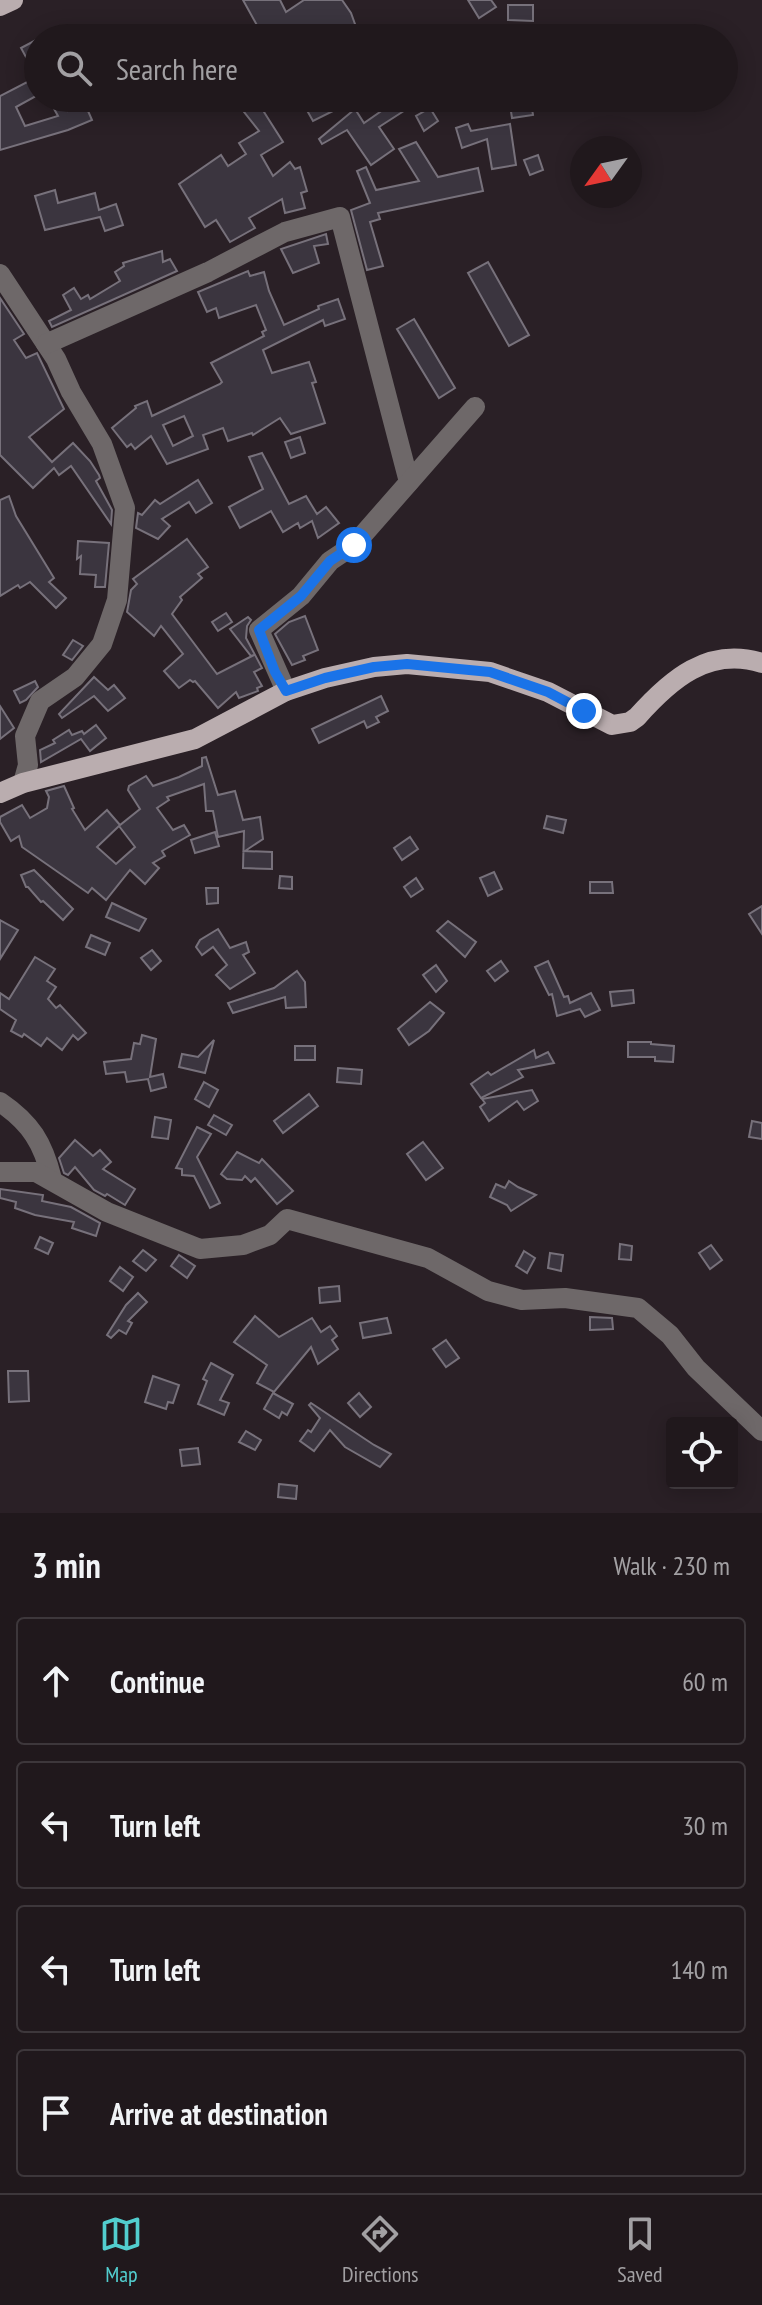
<!DOCTYPE html>
<html lang="en">
<head>
<meta charset="utf-8">
<style>
	body { margin:0; font-family:"PT Sans Narrow",sans-serif; background:#2d2529; color:#f1f3f6 }
	.controls { position:absolute; right:24px; bottom:24px; display:grid; overflow:hidden; border-radius:8px; box-shadow:0 4px 20px #0003 }
	.controls button { width:72px; height:72px; display:grid; place-items:center; padding:0; border:0; border-bottom:2px solid #3d373b; background:#20181c; color:#f1f3f6; font:40px sans-serif }
	.compass { position:absolute; left:570px; top:136px; width:72px; height:72px; border-radius:50%; background:#20181c; box-shadow:0 4px 20px #0003; rotate:237deg }
	.stop { position:absolute; width:24px; height:24px; margin:-18px; border:6px solid #1a73e8; border-radius:50%; background:#fff }
	.stop.end { background:#1a73e8; border-color:#fff; box-shadow:0 2px 8px #0008 }
	.list { margin:0; padding:0; list-style:none }
	h2 { display:flex; justify-content:space-between; align-items:center; height:104px; margin:0; padding:0 32px; font-size:34px }
	h2 small { font-size:26px; font-weight:400; color:#a2a0a3 }
	.list li { display:grid; grid-template-columns:52px 1fr auto; gap:24px; align-items:center; box-sizing:border-box; height:128px; margin:0 16px 16px; padding:0 16px; border:2px solid #3d373b; border-radius:8px }
	.list b { display:block; font-size:30px; white-space:nowrap }
	.list em { font-size:26px; font-style:normal; color:#a2a0a3 }
	.icon { flex:none; width:44px; height:44px; fill:none; stroke:currentColor; stroke-width:2; stroke-linecap:round; stroke-linejoin:round }
	.map { position:relative; flex:none; width:762px; height:1513px; overflow:hidden }
	.search { position:absolute; background:#20181c; box-shadow:0 4px 20px #0003; left:24px; right:24px; top:24px; height:88px; display:flex; align-items:center; gap:20px; box-sizing:border-box; padding:0 28px; border-radius:44px; color:#a2a0a3; font-size:30px }
	.sheet { height:680px; background:#20181c }
	nav { display:flex; justify-content:space-around; align-items:center; box-sizing:border-box; height:112px; border-top:2px solid #3d373b; background:#20181c; font-size:22px; color:#a2a0a3 }
	nav a { display:grid; justify-items:center; gap:4px }
	nav .on { color:#52cdce }
	.map>svg:first-child { display:block }
	.building { fill:#3b353f; stroke:#77717b; stroke-width:2; fill-rule:evenodd }
	.lines { fill:none; stroke-linecap:round; stroke-linejoin:round }
	.minor { stroke:#6e6869; stroke-width:20 }
	.major { stroke:#baadaf; stroke-width:20 }
	.route { stroke:#1a73e8; stroke-width:10 }
</style>
</head>
<body>
<div class="map">
<svg width="762" height="1513" viewBox="0 0 762 1513">
	<rect width="100%" height="100%" fill="#2a2026"/>
	<g class="building">
		<path d="M243 0H280L286 12 304 0H342L351 13 360 38H264Z"/>
		<path d="M468 0H491L496 7 479 18Z"/>
		<path d="M508 5H533V21L508 20Z"/>
		<path d="M38 39V95L16 107 25 126 58 116 48 98H60L68 111 85 104 92 120 68 130 0 150V96L37 77 21 48Z"/>
		<path d="M233 98H267L273 105 264 112 283 142 261 155 273 176 290 162 295 169 300 167 307 191 301 193 305 208 285 213 282 199 249 218 255 228 230 242 216 220 205 227 179 184 221 155 228 166 246 154 239 143 259 131Z"/>
		<path d="M300 98H338L343 106 313 121Z"/>
		<path d="M386 98H404L410 107 379 127 394 149 371 165 347 130 322 144 319 139 355 109 364 123 390 105Z"/>
		<path d="M531 102 533 115 512 118 510 105Z"/>
		<path d="M430 108 438 121 424 131 416 116Z"/>
		<path d="M468 124 471 131 510 124 516 165 492 169 487 139 462 148 456 128Z"/>
		<path d="M416 142 438 177 478 168 483 191 378 213 380 219 370 222 383 266 367 270 351 210 370 203 357 171 366 167 376 190 419 181 399 149Z"/>
		<path d="M538 155 543 170 530 175 524 160Z"/>
		<path d="M55 190 58 203 95 193 99 210 116 204 123 225 105 231 100 217 45 230 35 196Z"/>
		<path d="M326 234 328 244 314 246 319 263 293 273 281 249Z"/>
		<path d="M162 251 163 262 170 259 177 271 52 327 49 321 71 310 63 295 74 288 81 299 88 295 90 299 120 281 115 272 124 266 123 263Z"/>
		<path d="M488 262 529 335 509 346 468 273Z"/>
		<path d="M248 271 250 276 264 272 269 291 284 325 319 309 318 306 338 299 345 319 325 326 323 320 263 350 272 373 309 362 316 382 312 383 325 423 291 434 280 418 253 435 252 433 228 441 223 428 203 435 208 449 167 464 151 436 135 449 131 444 127 447 112 428 136 408 135 406 147 401 152 416 220 384 222 382 211 363 264 336 262 332 266 330 256 305 219 318 216 308 207 312 198 292ZM184 416 193 436 173 446 163 425Z"/>
		<path d="M0 298 24 334 14 340 26 358 37 353 64 409 29 437 52 462 73 443 90 461 99 475 100 478 96 481 112 510 111 524 71 466 59 475 54 468 33 488 0 455Z"/>
		<path d="M414 319 455 388 439 398 397 329Z"/>
		<path d="M300 437 305 453 291 458 285 442Z"/>
		<path d="M262 453 289 504 306 496 317 514 326 507 339 523 318 538 312 521 300 528 298 523 283 532 271 511 240 528 229 507 263 489 249 457Z"/>
		<path d="M198 480 212 503 196 513 189 502 162 519 170 526 158 539 136 528 138 513 142 515 155 500 160 504Z"/>
		<path d="M9 496 16 516 54 578 49 582 66 598 56 608 30 582 20 588 18 585 0 596V500Z"/>
		<path d="M187 539 208 567 198 574 202 578 180 597 182 600 172 614 217 674 254 655 251 656 230 629 248 617 251 620 247 626 246 638 262 668 254 672 262 686 257 688 258 691 239 698 236 692 218 708 195 681 193 682 190 680 179 688 164 671 183 654 161 626 154 636 127 612 131 590 137 584 133 579Z"/>
		<path d="M78 541 109 543 105 587H95L96 575 80 574 81 556 77 559Z"/>
		<path d="M226 613 232 622 218 631 212 622Z"/>
		<path d="M305 616 318 650 303 656 305 660 292 665 275 634 289 622Z"/>
		<path d="M73 640 83 646 72 660 63 655Z"/>
		<path d="M94 677 108 690 114 685 125 698 108 711 94 696 62 718 59 714Z"/>
		<path d="M35 681 38 687 26 700 20 703 14 691Z"/>
		<path d="M381 696 388 711 376 717 379 722 367 728 364 721 319 743 312 729Z"/>
		<path d="M0 706 14 728 0 739Z"/>
		<path d="M96 725 106 738 90 751 81 739 41 762 40 750 55 743 53 740 69 730 72 735 82 731 84 734Z"/>
		<path d="M206 757 218 795 235 791 243 820 260 817 263 839 245 851 272 852V869L243 868 244 831 218 837 213 811H206L204 784 167 797 169 800 157 808 173 830 184 825 190 835 162 851 165 856 153 863 159 868 145 884 130 870 106 900 92 888 88 893 22 847 19 836 11 841 0 822V817L22 805 30 818 47 808 49 797 46 791 64 786 74 808 72 809 85 830 107 810 120 825 140 809 128 790 129 786 146 776 153 786 179 777 202 766V758ZM119 826 135 847 116 864 97 847Z"/>
		<path d="M547 816 566 820 563 833 544 828Z"/>
		<path d="M215 832 219 846 195 853 191 840Z"/>
		<path d="M410 837 418 849 402 860 394 848Z"/>
		<path d="M34 870 73 909 63 920 43 901 41 902 28 887H26L21 875Z"/>
		<path d="M494 872 502 889 488 896 480 878Z"/>
		<path d="M280 876 292 877V889L279 888Z"/>
		<path d="M416 878 423 889 411 897 404 887Z"/>
		<path d="M590 882H612L613 893H590Z"/>
		<path d="M206 888H218V903L207 904Z"/>
		<path d="M112 903 146 919 139 931 106 917Z"/>
		<path d="M762 906V934L749 914Z"/>
		<path d="M0 920 18 930 0 959Z"/>
		<path d="M448 921 476 942 465 957 437 931Z"/>
		<path d="M218 929 230 948 246 942 249 952 243 955 255 973 230 989 216 975 227 965 213 947 202 955 196 947 200 940Z"/>
		<path d="M91 935 110 943 105 955 86 947Z"/>
		<path d="M152 950 161 961 151 970 141 958Z"/>
		<path d="M35 957 55 969 47 981 56 987 48 999 56 1008 60 1005 86 1033 78 1040 73 1035 62 1050 47 1038 41 1046 24 1034 22 1037 11 1031 16 1020 0 1009V993L9 999Z"/>
		<path d="M501 961 508 971 495 981 487 971Z"/>
		<path d="M548 961 564 997 568 996 570 1003 591 993 600 1010 585 1017 580 1009 557 1016 552 994 549 995 535 967Z"/>
		<path d="M436 965 447 981 436 992 423 975Z"/>
		<path d="M297 971 305 982 306 1007 286 1008 285 997 233 1013 228 1003 274 988Z"/>
		<path d="M633 990 634 1003 612 1006 610 992Z"/>
		<path d="M430 1002 444 1013 429 1031 409 1045 398 1029Z"/>
		<path d="M142 1035 156 1039 150 1077 163 1074 166 1087 151 1091 148 1079 127 1082 125 1072 106 1074 104 1062 131 1059 134 1043 140 1044Z"/>
		<path d="M214 1040 205 1073 179 1067 182 1054 198 1057Z"/>
		<path d="M628 1042H651V1044L674 1046 673 1062 655 1061V1057H628Z"/>
		<rect x="295" y="1046" width="20" height="14"/>
		<path d="M534 1050 536 1058 548 1052 554 1063 518 1070 523 1077 481 1098 471 1084 488 1072 491 1075Z"/>
		<path d="M338 1068 362 1070 361 1084 337 1082Z"/>
		<path d="M204 1082 218 1090 209 1107 195 1099Z"/>
		<path d="M532 1090 538 1101 524 1110 517 1101 489 1121 480 1107 485 1103 482 1099Z"/>
		<path d="M309 1094 318 1106 283 1133 274 1121Z"/>
		<path d="M214 1115 232 1125 226 1135 208 1125Z"/>
		<path d="M155 1117 171 1120 168 1139 152 1137Z"/>
		<path d="M752 1121 762 1123V1139L749 1137Z"/>
		<path d="M197 1127 211 1134 197 1157 220 1203 210 1208 194 1176 182 1175V1169L176 1168Z"/>
		<path d="M75 1140 93 1156 100 1150 111 1162 103 1169 135 1189 125 1205 107 1194 105 1196 94 1190 75 1167 68 1175 64 1173 59 1158Z"/>
		<path d="M423 1142 443 1168 426 1180 407 1154Z"/>
		<path d="M237 1152 259 1163 262 1159 293 1191 277 1204 255 1178 251 1182 245 1176 242 1180 227 1179 221 1174Z"/>
		<path d="M509 1181 518 1187 536 1195 511 1211 507 1205 490 1197 496 1184 505 1188Z"/>
		<path d="M0 1189 43 1195 42 1201 71 1207 100 1223 96 1236 72 1228 74 1222 35 1215 15 1208 16 1202 0 1198Z"/>
		<path d="M40 1237 53 1243 48 1254 35 1248Z"/>
		<path d="M620 1244 632 1246 631 1260 619 1259Z"/>
		<path d="M711 1245 722 1260 710 1269 699 1253Z"/>
		<path d="M143 1250 156 1260 146 1271 133 1261Z"/>
		<path d="M524 1251 535 1258 527 1273 516 1266Z"/>
		<path d="M550 1253 563 1255 561 1271 548 1268Z"/>
		<path d="M179 1255 195 1266 187 1278 171 1266Z"/>
		<path d="M120 1267 133 1277 123 1291 110 1281Z"/>
		<path d="M339 1286 340 1301 320 1303 319 1288Z"/>
		<path d="M138 1293 147 1302 128 1321 132 1323 126 1334 119 1330 111 1338 107 1335 126 1305Z"/>
		<path d="M255 1316 279 1337 312 1318 321 1332 330 1326 337 1336 332 1340 338 1349 318 1364 311 1347 274 1392 257 1383 267 1365 234 1342Z"/>
		<path d="M590 1317 612 1318 613 1329 590 1330Z"/>
		<path d="M387 1318 391 1333 363 1338 360 1323Z"/>
		<path d="M446 1340 459 1358 446 1367 433 1349Z"/>
		<path d="M211 1363 233 1375 220 1400 229 1403 224 1415 198 1404 207 1381 203 1379Z"/>
		<path d="M8 1371H28L29 1401 9 1402Z"/>
		<path d="M153 1376 179 1385 173 1403 168 1402 166 1409 145 1402Z"/>
		<path d="M273 1393 293 1404 287 1415 282 1412 279 1418 264 1409Z"/>
		<path d="M359 1393 371 1407 360 1417 348 1403Z"/>
		<path d="M311 1403 374 1445 391 1454 380 1467 345 1447 330 1430 314 1451 300 1441 308 1430 311 1432 320 1418 309 1405Z"/>
		<path d="M246 1431 261 1440 255 1450 239 1442Z"/>
		<path d="M198 1448 200 1464 182 1466 180 1450Z"/>
		<path d="M279 1484 297 1486 296 1499 278 1497Z"/>
	</g>
	<g class="lines">
		<g class="minor">
			<path d="M0 274 56 359 71 392 102 444 125 508 117 600 102 644 75 677 40 701 25 736 28 765 23 783"/>
			<path d="M46 344 208 272 285 232 340 217 409 482"/>
			<path d="M286 691 259 630 301 596 330 561 354 545 475 407"/>
			<path d="M0 1102C31 1123 43 1143 52 1179"/>
			<path d="M0 1172H36L107 1212 200 1249 243 1245 270 1235 287 1219 428 1258 488 1291 522 1300 565 1298 638 1308 670 1335 696 1368 762 1431"/>
		</g>
		<g class="major">
			<path d="M0 6 13 0"/>
			<path d="M0 793 23 783 195 739 286 691 325 678 374 667 407 664 490 672 548 692 612 725 630 722 637 717C670 680 708 646 762 663"/>
		</g>
	</g>
	<g class="lines">
		<path class="route" d="M354 545 330 561 301 596 259 630 275 672 286 691 325 678 374 667 407 664 490 672 548 692 584 711"/>
	</g>
</svg>
<div class="controls">
<button><svg class="icon" aria-label="locate" viewBox="0 0 24 24"><circle cx="12" cy="12" r="6"/><path d="M12 2v4M12 18v4M2 12h4M18 12h4"/></svg></button>
</div>
<svg class="compass" viewBox="-18 -18 36 36"><path d="M0-13l5 13h-10z" fill="#e53935"/><path d="M0 13l5-13h-10z" fill="#a2a0a3"/></svg>
<div class="stop" style="left:354px;top:545px"></div>
<div class="stop end" style="left:584px;top:711px"></div>
<div class="search"><svg class="icon" aria-label="search" viewBox="0 0 24 24"><circle cx="10" cy="10" r="6"/><path d="M15 15l6 6"/></svg>Search here</div>
</div>
<section class="sheet">
<h2>3 min<small>Walk · 230 m</small></h2>
<ul class="list">
<li><svg class="icon" aria-label="ahead" viewBox="0 0 24 24"><path d="M12 20V5M6 11l6-6 6 6"/></svg><div><b>Continue</b></div><em>60 m</em></li>
<li><svg class="icon" aria-label="left" viewBox="0 0 24 24"><path d="M17 20v-9H6M10 6l-5 5 5 5"/></svg><div><b>Turn left</b></div><em>30 m</em></li>
<li><svg class="icon" aria-label="left" viewBox="0 0 24 24"><path d="M17 20v-9H6M10 6l-5 5 5 5"/></svg><div><b>Turn left</b></div><em>140 m</em></li>
<li><svg class="icon" aria-label="arrive" viewBox="0 0 24 24"><path d="M6 21V4h12l-3 4 3 4H6"/></svg><div><b>Arrive at destination</b></div></li>
</ul>
</section>
<nav>
<a class="on"><svg class="icon" aria-label="map" viewBox="0 0 24 24"><path d="M3 6l6-2 6 2 6-2v14l-6 2-6-2-6 2zM9 4v14M15 6v14"/></svg>Map</a>
<a><svg class="icon" aria-label="directions" viewBox="0 0 24 24"><path d="M12 3l9 9-9 9-9-9zM9 14v-3h6M13 9l2 2-2 2"/></svg>Directions</a>
<a><svg class="icon" aria-label="saved" viewBox="0 0 24 24"><path d="M7 4h10v16l-5-4-5 4z"/></svg>Saved</a>
</nav>
</body>
</html>
